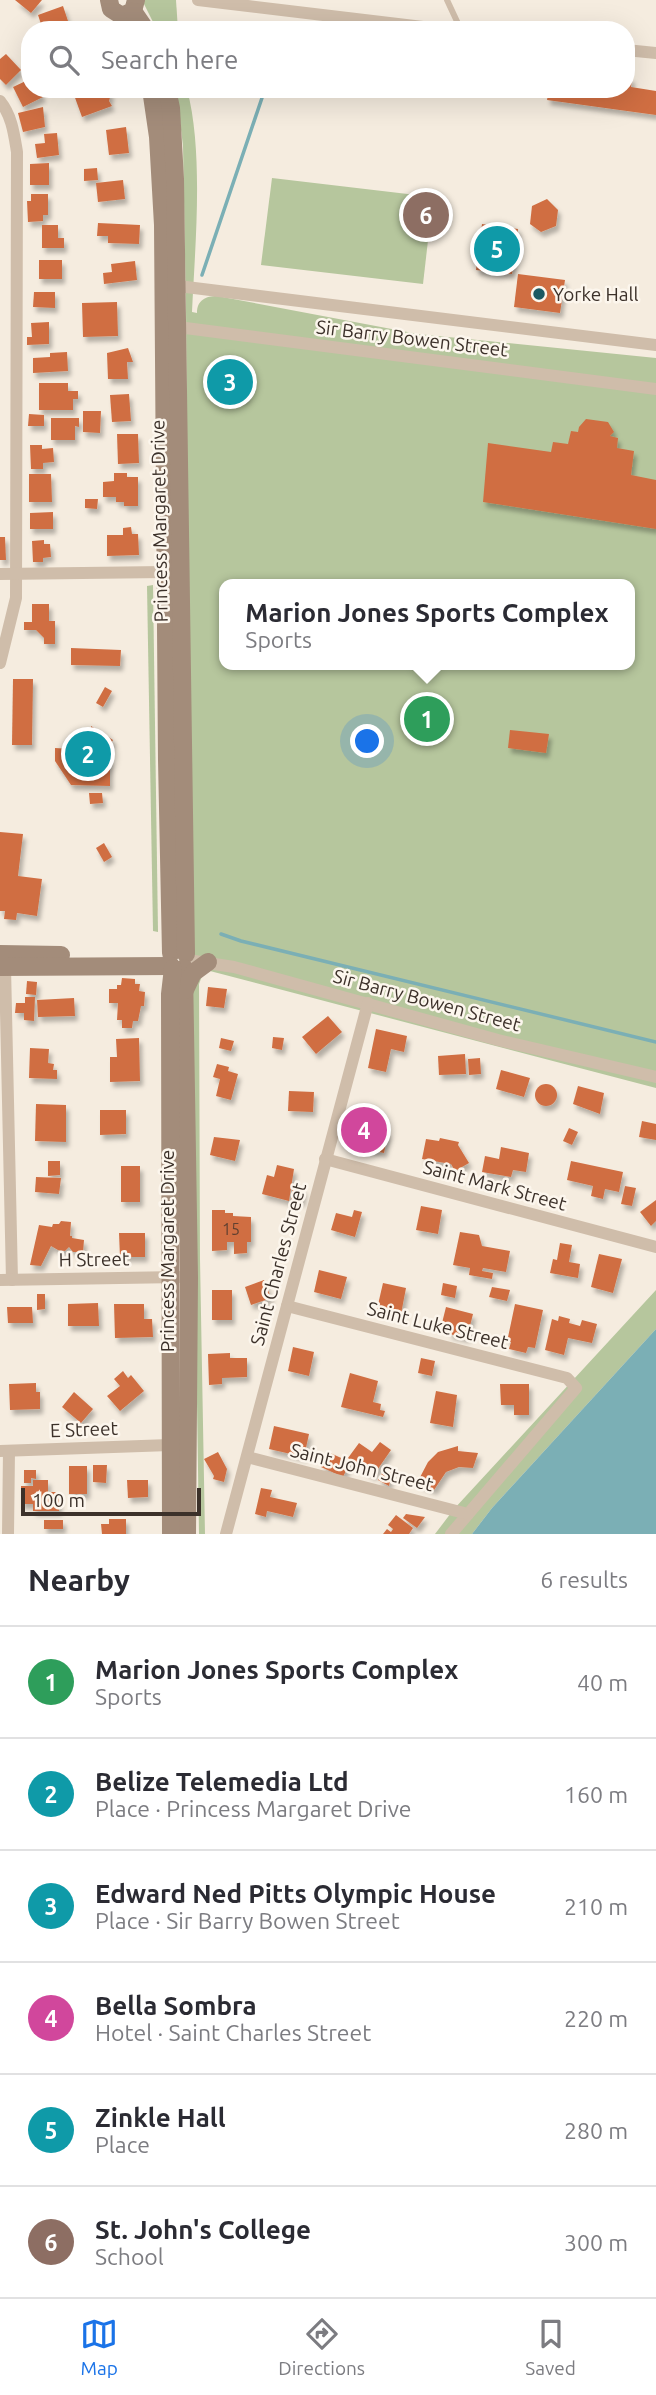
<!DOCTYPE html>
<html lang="en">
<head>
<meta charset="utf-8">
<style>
	body { margin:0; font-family:Ubuntu,sans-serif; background:#f2f2f3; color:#2b2b33 }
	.scale { position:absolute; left:21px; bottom:18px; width:180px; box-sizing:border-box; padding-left:7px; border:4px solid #3c312a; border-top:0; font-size:19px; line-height:24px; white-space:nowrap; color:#3c312a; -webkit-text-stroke:5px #fcf6ed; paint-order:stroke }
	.you { position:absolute; left:368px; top:742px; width:24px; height:24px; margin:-18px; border:5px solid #fff; border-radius:50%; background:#1a73e8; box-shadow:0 0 0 10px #1a73e833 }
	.badge { display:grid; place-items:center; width:46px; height:46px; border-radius:50%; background:#1a73e8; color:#fff; font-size:23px; font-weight:700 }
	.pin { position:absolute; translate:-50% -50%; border:4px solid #fff; box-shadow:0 2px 7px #0006 }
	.popup { position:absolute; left:219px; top:579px; width:416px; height:91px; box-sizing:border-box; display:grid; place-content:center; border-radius:14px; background:#fff; filter:drop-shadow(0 2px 5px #0005); font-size:23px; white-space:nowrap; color:#7c7c81 }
	.popup b { font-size:26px; color:#2b2b33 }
	.popup::after { content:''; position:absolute; left:50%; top:100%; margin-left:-14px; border:14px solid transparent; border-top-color:#fff }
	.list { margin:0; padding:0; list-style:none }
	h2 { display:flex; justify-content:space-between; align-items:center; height:91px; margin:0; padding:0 28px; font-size:30px }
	h2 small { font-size:23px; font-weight:400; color:#7c7c81 }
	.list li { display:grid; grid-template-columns:46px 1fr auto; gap:21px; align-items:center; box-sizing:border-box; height:112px; padding:0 28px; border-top:2px solid #e1e1e2 }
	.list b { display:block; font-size:26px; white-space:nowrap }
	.list p { margin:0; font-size:23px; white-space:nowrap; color:#7c7c81 }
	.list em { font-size:23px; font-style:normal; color:#7c7c81 }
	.icon { flex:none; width:38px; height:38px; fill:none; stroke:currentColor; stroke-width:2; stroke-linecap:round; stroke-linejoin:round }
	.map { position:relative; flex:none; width:656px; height:1534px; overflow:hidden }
	.search { position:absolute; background:#fff; box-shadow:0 7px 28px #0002; left:21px; right:21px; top:21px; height:77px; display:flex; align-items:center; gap:18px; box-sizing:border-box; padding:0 24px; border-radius:28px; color:#7c7c81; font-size:26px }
	.sheet { height:763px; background:#fff }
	nav { display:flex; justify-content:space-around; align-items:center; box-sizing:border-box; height:98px; border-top:2px solid #e1e1e2; background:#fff; font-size:19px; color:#7c7c81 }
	nav a { display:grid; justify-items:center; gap:4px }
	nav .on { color:#1a73e8 }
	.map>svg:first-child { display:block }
	.green { fill:#b6c69d; fill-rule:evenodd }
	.water { fill:#7bafb5 }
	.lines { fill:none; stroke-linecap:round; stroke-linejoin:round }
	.stream { stroke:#7bafb5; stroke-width:3.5 }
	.building { fill:#d06e42; filter:url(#shadow) }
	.lane { stroke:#cfbdaa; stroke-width:6 }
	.street { stroke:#cfbdaa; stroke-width:12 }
	.secondary { stroke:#a38c7a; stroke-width:18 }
	.poi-dot { fill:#1b5962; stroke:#fcf6ed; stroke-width:2.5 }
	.labels { text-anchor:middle; stroke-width:5; stroke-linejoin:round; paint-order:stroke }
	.number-label { font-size:16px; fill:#614030 }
	.poi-label { font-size:19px; fill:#3c312a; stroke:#fcf6ed; text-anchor:start }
	.street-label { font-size:19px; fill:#3c312a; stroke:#fcf6ed }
</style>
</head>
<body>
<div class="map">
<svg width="656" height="1534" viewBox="0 0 656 1534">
	<defs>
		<filter id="shadow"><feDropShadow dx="3" dy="5" stdDeviation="2" flood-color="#0004"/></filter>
	</defs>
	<rect width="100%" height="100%" fill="#f5ecdf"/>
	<g class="green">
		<path d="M142 0H176L178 30H157Z"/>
		<path d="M176 89H187C204 153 195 246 192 312L197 313C197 300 206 296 217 296L418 334 656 358V1088L210 971 202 976 199 984 200 1259 205 1534H199L191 1010 186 310 183 146ZM224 584H630V665H224Z"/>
		<path d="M272 178 433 197 423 284 261 265Z"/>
		<path d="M153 585 158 932 153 931 147 586Z"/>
		<path d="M656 1290V1329L492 1508 472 1534H435L454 1509Z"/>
	</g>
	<path class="water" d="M656 1329V1534H472L492 1508Z"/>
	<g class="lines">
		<g class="stream">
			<path d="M202 275 265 89"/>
			<path d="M221 934 241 941 656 1042"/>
		</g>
	</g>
	<g class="building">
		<path d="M15 0H42L31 13Z"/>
		<path d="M63 6 71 30H43L38 15Z"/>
		<path d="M6 54 21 70 6 85 0 79V59Z"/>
		<path d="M626 77 632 78 631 87 656 91V115L547 100 549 89H626Z"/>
		<path d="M30 79V89H39L43 97 23 107 13 87Z"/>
		<path d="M91 89 108 90 111 94 109 101 112 106 82 117 74 95Z"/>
		<path d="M43 107 45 127 23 132 18 113Z"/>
		<path d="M126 127 129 153 109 155 106 130Z"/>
		<path d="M57 133 59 155 37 158 35 144 45 143 44 134Z"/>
		<path d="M49 163V185H30V164Z"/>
		<path d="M97 168 98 180 84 181V169Z"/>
		<path d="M123 180 125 199 98 202 96 183Z"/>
		<path d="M31 194H48V215H43V221L28 222 27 201H31Z"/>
		<path d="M547 199 558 210 556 226 541 232 530 224 532 206Z"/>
		<path d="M98 223 140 225 139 244 108 243V236H97Z"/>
		<path d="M482 224 518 229 512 274 476 270Z"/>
		<path d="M42 225H58V238H64V248H42Z"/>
		<rect x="39" y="260" width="23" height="19"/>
		<path d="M135 261 137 280 104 284 103 273 112 272 111 264Z"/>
		<path d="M518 274 565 280 560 313 514 307Z"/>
		<path d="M34 292H55V308L33 307Z"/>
		<path d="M117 302 118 336 83 337 82 303Z"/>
		<path d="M49 322V344L27 345V337H32L31 323Z"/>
		<path d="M128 348 133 362H127L128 379H108L107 353Z"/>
		<path d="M67 352 68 371 33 373V358L50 357V353Z"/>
		<path d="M245 365V398L215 399 214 366Z"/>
		<path d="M39 383H68V391H78V399H73V410H39Z"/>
		<path d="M129 394 131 421 112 422 110 395Z"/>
		<path d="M83 411H101L100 433 83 432Z"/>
		<path d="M29 414 44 415V426H28Z"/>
		<path d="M51 418H79V427L75 426V440H51Z"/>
		<path d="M586 419 608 422 614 432 610 436 618 438 617 448 634 451 631 475 656 480V529L483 502 488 443 551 452 553 442 568 444 571 431 578 432 579 427Z"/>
		<path d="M117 434H138L139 463 118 464Z"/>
		<path d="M30 445H42V449L53 448 54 462 43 463V469H31Z"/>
		<path d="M114 473H127V477H138V506H124V502H116V497H103V482L114 481Z"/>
		<path d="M29 474H51L52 502H29Z"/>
		<path d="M85 499H98L97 509 85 508Z"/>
		<path d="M53 512V529H30V513Z"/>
		<path d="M131 527 132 534H138L139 555 107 556V535H123V528Z"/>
		<path d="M0 537H5L6 560H0Z"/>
		<path d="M44 540V544H50L51 557 43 558V562H33L32 541Z"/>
		<path d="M32 604H49V621H55V644H44V638L36 630H24V622H32Z"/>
		<path d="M71 648 121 650 120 666 71 665Z"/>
		<path d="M13 679H33L32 745H12Z"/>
		<path d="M105 687 112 691 103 707 96 703Z"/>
		<path d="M91 726 113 740 103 758H110V786L71 785 55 761V748L90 750Z"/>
		<path d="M510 730 549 734 546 753 508 748Z"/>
		<path d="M89 793H102L103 803 90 804Z"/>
		<path d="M0 832 23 834 18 876 42 879 37 916 17 913 16 920 4 919 5 911H0Z"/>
		<path d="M104 843 112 857 104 862 96 848Z"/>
		<path d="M122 978 135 979V984H140L139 991 145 992 144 1006H141L138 1021H133L132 1028H122V1020H117L118 1003H109V989H117V985H121Z"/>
		<path d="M27 981 37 982 36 995 26 994Z"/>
		<path d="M208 987 227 989 224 1008 206 1006Z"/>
		<path d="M25 997H35L34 1021 24 1020V1013H15L16 1003H25Z"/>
		<path d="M74 998 75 1016 38 1017 37 1000Z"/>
		<path d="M328 1016 342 1032 316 1054 302 1037Z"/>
		<path d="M376 1029 407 1036 404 1052 391 1049 386 1072 368 1068Z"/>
		<path d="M273 1037 284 1038 282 1050 272 1048Z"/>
		<path d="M139 1038 140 1081 110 1082V1057H117L116 1039Z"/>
		<path d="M221 1038 234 1041 231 1051 219 1048Z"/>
		<path d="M30 1048 49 1049 48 1063 54 1064 53 1070H57V1079L29 1078Z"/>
		<path d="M465 1054 466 1074 439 1075 438 1056Z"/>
		<path d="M480 1058 481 1074 469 1075 468 1059Z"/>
		<path d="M217 1064 229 1067 228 1071 238 1074 231 1100 216 1096 220 1079 213 1077Z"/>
		<path d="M501 1070 530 1078 524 1097 496 1089Z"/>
		<circle cx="546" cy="1095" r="11"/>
		<path d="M578 1086 604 1093 600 1114 573 1104Z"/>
		<path d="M289 1091 314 1092 313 1112 288 1111Z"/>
		<path d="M36 1104 66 1105V1142L35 1141Z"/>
		<path d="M100 1110H126V1134L100 1135Z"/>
		<path d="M354 1110 370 1113 367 1128 388 1132 384 1153 347 1145Z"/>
		<path d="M642 1121 656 1124V1140L639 1137Z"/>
		<path d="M569 1128 578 1132 572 1145 563 1141Z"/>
		<path d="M214 1137 240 1140 235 1161 210 1155Z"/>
		<path d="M440 1138 459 1142 458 1145 469 1163 455 1171 451 1164 422 1159 426 1139 439 1141Z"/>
		<path d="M501 1147 529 1153 526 1172 513 1170 511 1177 482 1172 485 1156 499 1159Z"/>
		<path d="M48 1161H60V1175L48 1176Z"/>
		<path d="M571 1161 623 1172 619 1192 605 1189 603 1199 591 1196 593 1186 567 1180Z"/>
		<path d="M277 1165 294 1169 289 1201 262 1194 267 1175 274 1177Z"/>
		<rect x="121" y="1166" width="19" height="36"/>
		<path d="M36 1177 61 1178 59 1194 35 1192Z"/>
		<path d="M625 1186 636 1188 632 1206 621 1204Z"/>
		<path d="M293 1187 304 1189 302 1202 291 1199Z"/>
		<path d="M656 1200V1221L651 1226 640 1212Z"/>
		<path d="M421 1206 442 1210 438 1234 416 1230Z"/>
		<path d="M212 1210H225V1213H233V1216L251 1217V1242H247V1253L234 1254V1242H227V1250L212 1251Z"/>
		<path d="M354 1210 362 1212 355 1237 331 1230 336 1213 352 1217Z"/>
		<path d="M61 1221 71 1222 70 1236H72V1238L84 1240 83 1252H73L69 1247 65 1251 58 1250 51 1246 41 1266 30 1265 39 1225 52 1227 53 1224H59Z"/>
		<path d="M460 1232 479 1235 482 1246 510 1251 506 1272 483 1268 482 1271 493 1273 492 1279 469 1275 470 1268 453 1265Z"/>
		<path d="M119 1233H145V1257H120Z"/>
		<path d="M560 1243 572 1245 569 1262 580 1264 578 1278 550 1273 553 1259 557 1260Z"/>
		<path d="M599 1254 622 1259 613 1293 591 1287Z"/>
		<path d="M319 1270 347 1277 341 1299 314 1292Z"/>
		<path d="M264 1280 271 1298 251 1305 245 1287Z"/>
		<path d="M383 1283 406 1288 401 1314 377 1309Z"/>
		<path d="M443 1283 457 1286 455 1298 441 1295Z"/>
		<path d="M492 1287 510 1290 507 1301 489 1297Z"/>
		<rect x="212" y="1290" width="20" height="30"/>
		<path d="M37 1294H45V1309L37 1310Z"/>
		<path d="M98 1303 99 1326H68V1304Z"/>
		<path d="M114 1304H144V1319H152L153 1337 115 1338Z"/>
		<path d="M515 1304 543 1310 535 1348 528 1347 526 1353 509 1349 511 1342H507Z"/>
		<path d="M7 1307H32L33 1323H8Z"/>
		<path d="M446 1307 473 1314 467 1338 449 1334 451 1325 442 1323Z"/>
		<path d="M559 1316 570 1319 569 1323 580 1326 582 1320 597 1324 592 1343 568 1338 564 1355 545 1350 552 1319 558 1321Z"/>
		<path d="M293 1347 314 1352 309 1376 288 1371Z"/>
		<path d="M230 1353V1358H247V1377L222 1378V1384L209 1385 208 1354Z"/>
		<path d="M421 1358 435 1361 432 1376 418 1373Z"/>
		<path d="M123 1371 128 1378 131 1375 144 1391 120 1411 107 1396 120 1386 114 1379Z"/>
		<path d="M350 1373 378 1381 373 1402 381 1404 380 1410 385 1411 383 1417 341 1407Z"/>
		<path d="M36 1383V1392H40V1409L10 1410 9 1384Z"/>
		<path d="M500 1384H529V1415H514V1405H501Z"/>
		<path d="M436 1391 457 1395 453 1427 430 1423Z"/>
		<path d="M74 1392 93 1409 81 1423 62 1407Z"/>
		<path d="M274 1426 309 1434 304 1457 269 1449Z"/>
		<path d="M380 1442 391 1450 373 1476 348 1458 359 1443 372 1452Z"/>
		<path d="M458 1446V1451L478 1453 473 1468 459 1467 446 1472 434 1490 417 1483 428 1462 438 1452Z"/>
		<path d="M218 1452 227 1469 224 1482 213 1479 214 1476 204 1459Z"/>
		<path d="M328 1452 350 1462 343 1477 321 1467Z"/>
		<path d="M93 1465H107L106 1483 93 1482Z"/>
		<path d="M387 1465 392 1468 389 1486 378 1480Z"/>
		<rect x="69" y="1466" width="18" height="28"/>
		<path d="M24 1470H36V1479L31 1478V1483H24Z"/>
		<path d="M33 1480H48V1492H59V1511H33V1504H21V1486H33Z"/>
		<path d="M127 1480H148V1497L128 1498Z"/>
		<path d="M261 1488 272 1490 270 1497 297 1503 293 1517 267 1511 266 1517 255 1514Z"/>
		<path d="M406 1514 425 1517 417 1528 403 1518Z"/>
		<path d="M396 1515 413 1528 409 1534H383L387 1529 391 1532 393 1529 388 1525Z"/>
		<path d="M109 1519H126V1534H102L101 1524H109Z"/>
		<rect x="44" y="1520" width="19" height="9"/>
	</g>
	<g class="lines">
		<path class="lane" d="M447 0 461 30"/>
		<g class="street">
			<path d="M198 0 448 30"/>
			<path d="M626 50 656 53"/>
			<path d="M0 101C12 116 14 134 17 152L16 598 0 663"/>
			<path d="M170 285 656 345"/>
			<path d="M170 326 656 389"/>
			<path d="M0 574 165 572"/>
			<path d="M188 960 234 967 498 1040 656 1077"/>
			<path d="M5 967 12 1280"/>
			<path d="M325 1159 656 1247"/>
			<path d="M0 1280 179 1277"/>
			<path d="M287 1306 567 1378 576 1388 451 1534"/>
			<path d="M0 1451 170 1445"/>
			<path d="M247 1457 468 1514"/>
			<path d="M8 1534 9 1451"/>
			<path d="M226 1534 368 1003"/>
		</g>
		<g class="secondary">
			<path d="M109 0 111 9 122 16 133 11 136 0"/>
			<path d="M133 11 146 30"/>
			<path d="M151 89 158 137 163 225 167 760 171 953"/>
			<path d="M167 89 171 108 175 179 186 954"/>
			<path d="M0 954 61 955"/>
			<path d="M0 967 171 966"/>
			<path d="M184 968 189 1278 187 1534"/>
			<path d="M185 990 193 973 208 962"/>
			<path d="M171 1534 170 994 173 968"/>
		</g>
	</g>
	<circle class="poi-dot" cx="539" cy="294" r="7"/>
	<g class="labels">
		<g class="number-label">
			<text x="231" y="1235">15</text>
		</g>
		<g class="poi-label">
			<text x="553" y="301">Yorke Hall</text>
		</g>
		<g class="street-label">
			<text transform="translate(412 338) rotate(7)" y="7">Sir Barry Bowen Street</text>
			<text transform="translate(159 521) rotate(-91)" y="7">Princess Margaret Drive</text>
			<text transform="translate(427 1000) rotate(15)" y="7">Sir Barry Bowen Street</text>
			<text transform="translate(495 1185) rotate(15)" y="7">Saint Mark Street</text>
			<text transform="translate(167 1251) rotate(-90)" y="7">Princess Margaret Drive</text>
			<text transform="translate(94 1259) rotate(-1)" y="7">H Street</text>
			<text transform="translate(278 1264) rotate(-75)" y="7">Saint Charles Street</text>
			<text transform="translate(438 1325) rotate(14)" y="7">Saint Luke Street</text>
			<text transform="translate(84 1429) rotate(-2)" y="7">E Street</text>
			<text transform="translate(362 1467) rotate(14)" y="7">Saint John Street</text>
		</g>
	</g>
</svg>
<div class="scale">100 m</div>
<div class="you"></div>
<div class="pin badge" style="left:427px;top:719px;background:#2e9e5b">1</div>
<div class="popup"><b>Marion Jones Sports Complex</b>Sports</div>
<div class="pin badge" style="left:88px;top:754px;background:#0f9aa8">2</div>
<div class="pin badge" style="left:230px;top:382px;background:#0f9aa8">3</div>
<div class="pin badge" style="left:364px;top:1130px;background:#d1479c">4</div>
<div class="pin badge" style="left:497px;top:249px;background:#0f9aa8">5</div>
<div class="pin badge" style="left:426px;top:215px;background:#8d6e63">6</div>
<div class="search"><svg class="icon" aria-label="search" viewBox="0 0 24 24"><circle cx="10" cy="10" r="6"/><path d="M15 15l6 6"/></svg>Search here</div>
</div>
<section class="sheet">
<h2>Nearby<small>6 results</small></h2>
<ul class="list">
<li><span class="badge" style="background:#2e9e5b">1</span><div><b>Marion Jones Sports Complex</b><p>Sports</p></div><em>40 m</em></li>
<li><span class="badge" style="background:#0f9aa8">2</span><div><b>Belize Telemedia Ltd</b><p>Place · Princess Margaret Drive</p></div><em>160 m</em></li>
<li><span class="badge" style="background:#0f9aa8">3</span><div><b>Edward Ned Pitts Olympic House</b><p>Place · Sir Barry Bowen Street</p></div><em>210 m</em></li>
<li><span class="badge" style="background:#d1479c">4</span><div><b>Bella Sombra</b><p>Hotel · Saint Charles Street</p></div><em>220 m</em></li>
<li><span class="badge" style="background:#0f9aa8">5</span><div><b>Zinkle Hall</b><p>Place</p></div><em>280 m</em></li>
<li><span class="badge" style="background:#8d6e63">6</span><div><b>St. John's College</b><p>School</p></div><em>300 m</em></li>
</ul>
</section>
<nav>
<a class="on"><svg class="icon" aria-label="map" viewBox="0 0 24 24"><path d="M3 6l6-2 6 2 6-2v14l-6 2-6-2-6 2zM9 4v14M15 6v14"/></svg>Map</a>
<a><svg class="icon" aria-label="directions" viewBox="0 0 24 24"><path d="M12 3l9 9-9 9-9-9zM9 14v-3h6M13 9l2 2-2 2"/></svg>Directions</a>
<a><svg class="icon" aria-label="saved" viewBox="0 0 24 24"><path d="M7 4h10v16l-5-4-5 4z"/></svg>Saved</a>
</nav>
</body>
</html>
